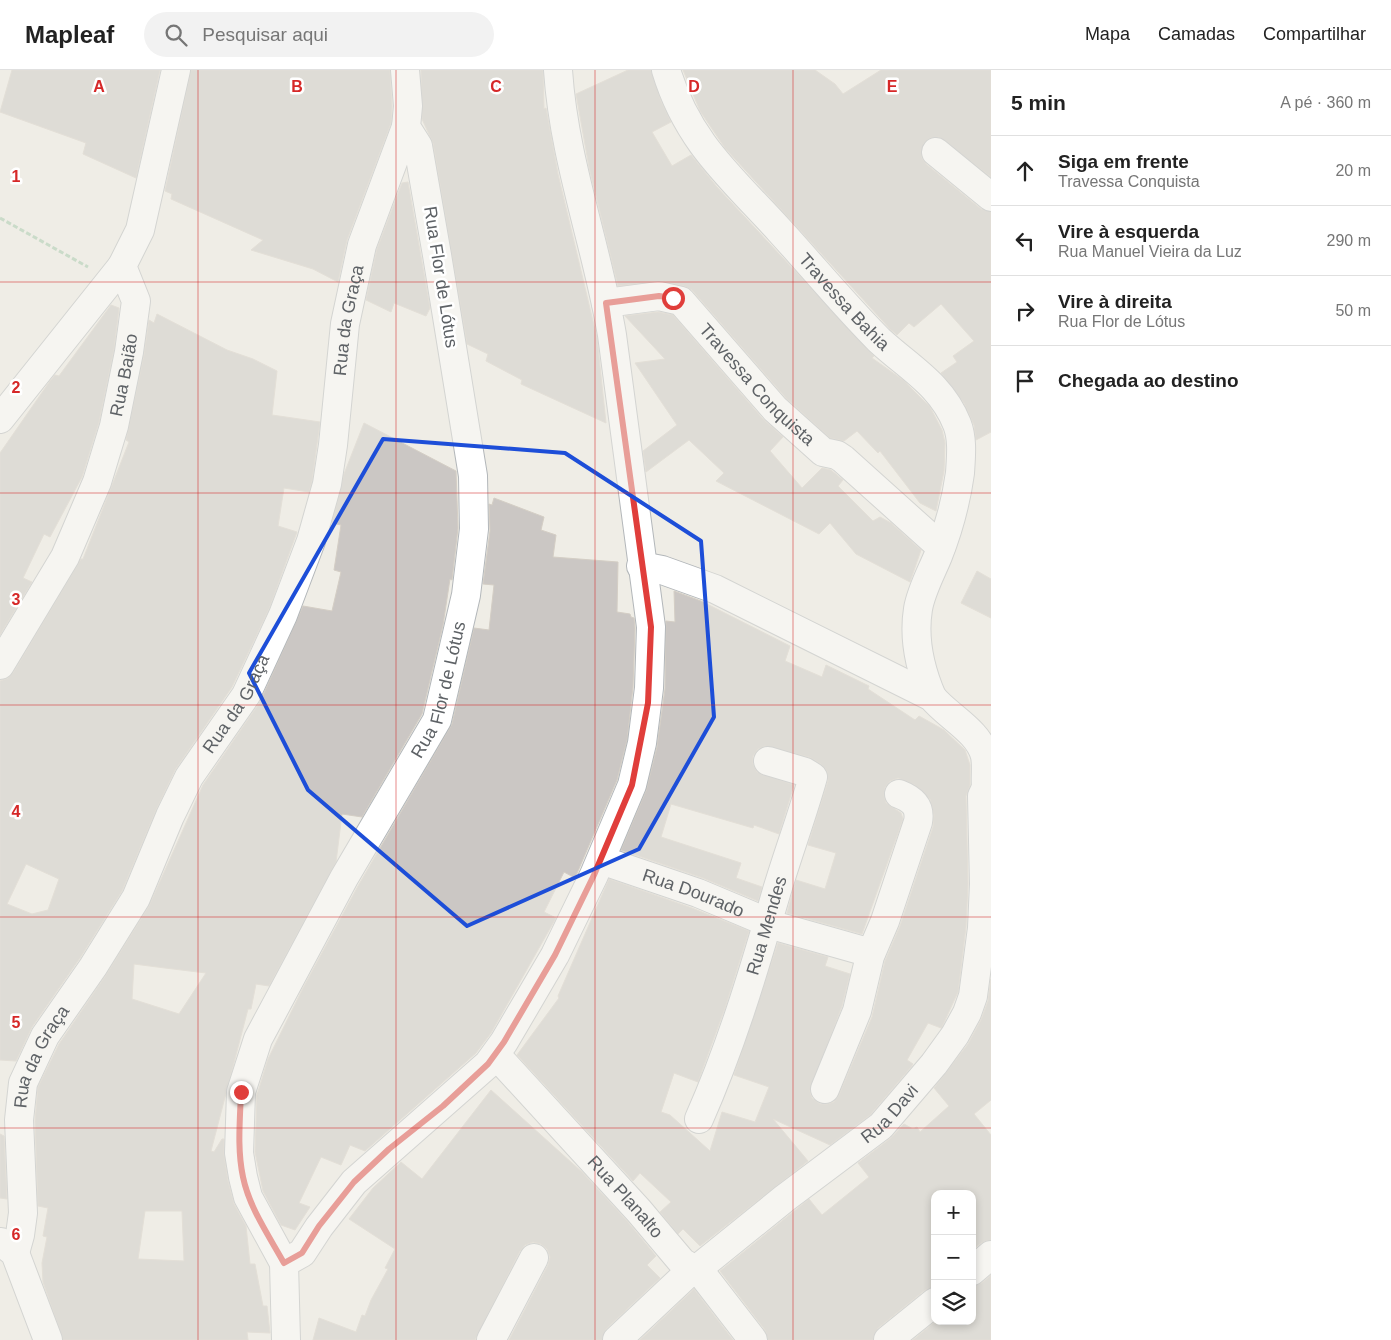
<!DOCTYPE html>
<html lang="pt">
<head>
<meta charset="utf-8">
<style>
	body { margin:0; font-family:Helvetica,sans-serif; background:#f2f2f2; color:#222 }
	.controls { position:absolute; right:15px; bottom:15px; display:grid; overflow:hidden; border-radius:10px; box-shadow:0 2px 8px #0003 }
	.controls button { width:45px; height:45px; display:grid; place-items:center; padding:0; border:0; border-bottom:1px solid #e0e0e0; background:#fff; color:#222; font:25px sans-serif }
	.stop { position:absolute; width:15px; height:15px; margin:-11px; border:4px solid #e03e3b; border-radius:50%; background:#fff }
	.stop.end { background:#e03e3b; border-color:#fff; box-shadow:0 1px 5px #0008 }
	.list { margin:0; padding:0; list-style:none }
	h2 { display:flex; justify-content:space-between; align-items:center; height:65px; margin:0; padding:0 20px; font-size:21px }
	h2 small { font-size:16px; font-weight:400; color:#767676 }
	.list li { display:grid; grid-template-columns:32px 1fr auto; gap:15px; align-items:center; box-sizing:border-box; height:70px; padding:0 20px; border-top:1px solid #e0e0e0 }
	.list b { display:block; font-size:19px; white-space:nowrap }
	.list p { margin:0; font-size:16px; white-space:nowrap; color:#767676 }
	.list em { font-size:16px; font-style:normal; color:#767676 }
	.icon { flex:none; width:28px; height:28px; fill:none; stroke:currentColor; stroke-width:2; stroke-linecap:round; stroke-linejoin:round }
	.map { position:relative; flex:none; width:991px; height:1270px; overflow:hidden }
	header { display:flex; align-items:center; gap:30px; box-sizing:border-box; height:70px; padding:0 25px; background:#fff; border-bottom:1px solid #e0e0e0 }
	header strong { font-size:24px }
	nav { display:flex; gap:28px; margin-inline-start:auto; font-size:18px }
	.search { width:350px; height:45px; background:#f2f2f2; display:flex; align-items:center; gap:12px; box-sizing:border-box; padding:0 18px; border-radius:28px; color:#767676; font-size:19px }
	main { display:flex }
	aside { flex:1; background:#fff }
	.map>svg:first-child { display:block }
	.building { fill:#cbc7c4; stroke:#d4cec5; fill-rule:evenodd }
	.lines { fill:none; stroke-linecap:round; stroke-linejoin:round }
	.minor-casing { stroke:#b3b7ba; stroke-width:30 }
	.path { stroke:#9ec6a6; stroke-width:3; stroke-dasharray:5 2.5; stroke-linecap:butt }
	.minor { stroke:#fff; stroke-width:28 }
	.route { stroke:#e03e3b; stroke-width:6 }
	.marked { fill:none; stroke:#1d4ed8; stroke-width:4; stroke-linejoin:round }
	.grid { fill:none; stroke:#d62828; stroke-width:1; stroke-opacity:0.55 }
	.labels { text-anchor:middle; stroke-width:5; stroke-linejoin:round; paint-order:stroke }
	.street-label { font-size:18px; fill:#5e6266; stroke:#fff }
	.grid-label { font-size:16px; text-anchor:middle; font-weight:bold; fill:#d62828; stroke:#fff; stroke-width:5; stroke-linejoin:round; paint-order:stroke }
</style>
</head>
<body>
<header>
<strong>Mapleaf</strong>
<div class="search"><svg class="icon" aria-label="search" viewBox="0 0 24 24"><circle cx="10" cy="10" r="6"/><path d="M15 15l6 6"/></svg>Pesquisar aqui</div>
<nav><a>Mapa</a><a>Camadas</a><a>Compartilhar</a></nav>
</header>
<main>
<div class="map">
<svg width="991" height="1270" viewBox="0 0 991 1270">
	<rect width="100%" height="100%" fill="#efede6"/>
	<g class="building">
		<path d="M12 0H160L136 108 83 84 86 73 0 42Z"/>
		<path d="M191 0H390L392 36 391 53 347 170 338 212 313 199 251 180 263 170 171 129 172 124 165 121Z"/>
		<path d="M421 0H543L544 39 546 38 558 104 597 268 606 353 521 314 522 310 486 291 488 284 467 274 433 73 422 49Z"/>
		<path d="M628 0H651L661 31 671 52 652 62 672 96 691 85 717 117 874 286 872 288 903 310 930 337 942 360 945 373 944 401 936 441 920 433 880 381 878 383 857 361 844 371 830 368 786 328 692 220 684 216 662 211 618 216 589 97 576 24Z"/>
		<path d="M683 0H815L835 14 843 24 881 0H991V107L939 67 930 68 924 73 921 80 922 88 926 94 981 139 991 142V362L976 370 974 355 964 333 941 303 957 292 953 286 974 271 941 234 914 257 909 253 897 265 890 259 725 78 700 41Z"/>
		<path d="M408 112 430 238 426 246 394 233 391 242 366 230 377 179 402 113Z"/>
		<path d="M111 235 119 238 114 279 99 352 82 407 50 467 44 464 23 508 32 512 0 565V383L50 311 55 305 59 306Z"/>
		<path d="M658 242 673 245 763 349 783 367 770 381 802 418 822 398 831 400 843 410 838 416 873 451 880 447 891 453 921 480 910 512 856 484 830 453 819 464 716 411 724 403 689 370 646 402 643 381 677 355 635 293 665 289 625 246Z"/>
		<path d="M157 244 227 280 253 289 277 301 272 345 320 352 312 411 309 422 284 418 278 456 297 462 269 539 232 617 175 700 156 740 122 821 80 888 32 957 16 991 0 990V611L8 608 13 603 81 489H83L129 372 126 370 144 285 149 250 154 253ZM26 794 59 809 48 840 32 844 7 834Z"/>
		<path d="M364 353 456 401 458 458 452 510 450 509 443 555 422 644 362 747 342 744 336 792 269 916 256 914 251 939H248L211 1081 214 1082 222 1069H224V1085L228 1111 234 1134 246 1156 250 1194H255L263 1236H267L270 1263 247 1262 248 1270H63L43 1212 42 1193 47 1167 43 1166 48 1138 38 1136 35 1051 38 1017 59 974 106 905 149 836 203 715 260 632 303 536 332 541 341 502 334 500 341 455 332 453 344 404ZM134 894 165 898 206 903 179 944 132 929ZM145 1141H182L184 1191 138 1189Z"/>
		<path d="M494 428 544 447 541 460 556 465 553 487 618 492 617 542 630 544 631 547 634 548 635 558 633 617 627 670 617 710 575 808 564 802 544 842 556 848 491 963 476 983 365 1081 350 1075 341 1095 321 1087 299 1133 310 1137 295 1160 281 1155 263 1121 255 1082 257 1025 268 989 302 920 358 816 452 654 474 558 489 560 494 515 483 514 490 461 489 434 492 435Z"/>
		<path d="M977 501 991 509V548L961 533Z"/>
		<path d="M674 521 701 531 790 576 785 591 822 607 826 595 869 616 868 619 915 650 919 646 944 660 965 680 970 695V715L966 726 968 814 966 857 958 922 942 957 941 958 928 953 907 990 913 994 911 997 870 1045 830 1075 773 1049 808 1091 700 1176 683 1159 678 1164 660 1142 671 1132 640 1103 633 1111 517 985 559 928 558 926 609 809 692 838 749 861 725 938 698 1012 674 1003 661 1042 670 1045 710 1081 722 1042 755 1052 769 1017 734 1005 778 873 828 887 825 896 850 904 842 936 810 1021 812 1028 820 1034H827L834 1032 839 1025 872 947 885 891 900 856 933 757 934 745 930 729 915 715 898 708 890 711 885 717 884 725 886 733 901 743 903 749 862 864 787 843 796 810 825 819 836 783 808 775 828 711 827 701 821 694 809 687 765 676 758 679 753 686V694L757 702 794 715 779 764 754 755 753 758 671 734 661 767 741 793 736 808 762 817 758 831 703 808 621 780 646 721 657 677 665 619 666 551 675 552Z"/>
		<path d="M991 909V1030L974 1044 991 1065V1170L981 1173 972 1180V1124H935V1217L925 1220 878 1258 873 1270H768L765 1260 720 1201 809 1129 822 1145 869 1107 858 1093 891 1068 904 1054 913 1059 917 1057 920 1062 949 1036 934 1018 968 974 981 950 988 931Z"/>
		<path d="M491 1020 582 1102 627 1151 656 1186 647 1195 660 1208 606 1259 602 1270H509L548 1195 550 1187 547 1179 541 1174 533 1172 525 1175 520 1181 475 1270H313L319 1248 356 1262 362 1245 365 1246 371 1230 388 1199 385 1198 395 1179 349 1149 373 1118 401 1092 422 1109Z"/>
		<path d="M0 1064 4 1066 7 1129 0 1128Z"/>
		<path d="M991 1205V1270H913L936 1251H972V1216L982 1213Z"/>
		<path d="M694 1219 733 1270H640Z"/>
	</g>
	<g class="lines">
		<defs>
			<g id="minor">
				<path id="s1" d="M666 0C688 73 732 108 780 161 813 197 844 235 879 270 909 298 941 314 957 354 963 369 961 387 960 403 956 432 949 458 938 486 931 503 921 521 918 539 913 570 920 599 932 627"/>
				<path d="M936 82 991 127"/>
				<path id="s2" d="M606 233 659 226 681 231 775 339 823 382 837 385 843 389 941 477"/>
				<path d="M0 349 122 196"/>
				<path d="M641 496 662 500 715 519 932 627C947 646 979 661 985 686 987 696 985 708 986 718"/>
				<path id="s3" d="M0 595 65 487 97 412 114 356 129 282 136 231 122 196 140 160 176 0"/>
				<path id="s4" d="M601 790 698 823 779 857 871 883"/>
				<path id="s5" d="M496 985 639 1141 682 1192 702 1204 753 1270"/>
				<path d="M825 1019 857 941 870 886 885 851 918 752C921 736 912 729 899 724"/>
				<path id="s6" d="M699 1049C730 979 752 907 773 834 785 791 801 750 813 707L805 702 768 691"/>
				<path d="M1 1172 15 1183 48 1270"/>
				<path id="s7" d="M15 1183 20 1165 23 1143 19 1050 23 1013 45 966 93 897 136 828 170 746 189 707 246 625 283 545 311 471 327 414 333 375 345 254 362 175 406 57"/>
				<path id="s8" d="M284 1193 248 1127 243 1107 239 1083 241 1022 258 969 344 808 437 650 466 525 474 459 473 406 437 185 418 76 406 57 408 36 405 0"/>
				<path d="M972 1201 991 1185"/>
				<path d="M286 1270 284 1193 302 1183 319 1157 354 1112 488 994 504 972 555 885 594 805 632 715 642 673 649 618 651 557 612 265C597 176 564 91 558 0"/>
				<path d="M491 1270 534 1188"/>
				<path id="s9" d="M617 1270 685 1206 701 1196 785 1128 881 1056 934 994 955 965 967 943 973 926 982 858 984 814 982 726 986 718"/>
				<path d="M888 1270 935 1232"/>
			</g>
		</defs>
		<use href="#minor" class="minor-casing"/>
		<path class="path" d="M0 148 88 197"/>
		<use href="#minor" class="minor"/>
	</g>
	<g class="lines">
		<path class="route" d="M241 1022C240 1050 237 1079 243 1107 249 1137 269 1166 284 1193L302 1183 319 1156 354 1112 389 1079 443 1036 488 994 504 972 555 885 594 805 632 715 648 633 651 557 606 233 659 226 673 228"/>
	</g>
	<path d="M0 0H991V1270H0ZM383 369 565 383 701 471 714 647 639 779 467 856 308 720 249 603Z" fill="#efede6" fill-opacity=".55" fill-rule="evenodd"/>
	<path class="marked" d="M383 369 565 383 701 471 714 647 639 779 467 856 308 720 249 603Z"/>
	<path class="grid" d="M198 0V1270M396 0V1270M595 0V1270M793 0V1270M0 212H991M0 423H991M0 635H991M0 847H991M0 1058H991"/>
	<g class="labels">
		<g class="street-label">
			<text transform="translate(441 207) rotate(81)" y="6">Rua Flor de Lótus</text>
			<text dy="6" stroke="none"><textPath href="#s1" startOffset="295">Travessa Bahia</textPath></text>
			<text dy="6" stroke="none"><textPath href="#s7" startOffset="1012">Rua da Graça</textPath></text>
			<text dy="6" stroke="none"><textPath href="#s3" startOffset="318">Rua Baião</textPath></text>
			<text dy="6" stroke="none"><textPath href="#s2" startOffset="189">Travessa Conquista</textPath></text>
			<text dy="6" stroke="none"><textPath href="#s8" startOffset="632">Rua Flor de Lótus</textPath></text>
			<text dy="6" stroke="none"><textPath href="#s7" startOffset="608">Rua da Graça</textPath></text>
			<text dy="6" stroke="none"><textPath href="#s4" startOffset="98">Rua Dourado</textPath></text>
			<text dy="6" stroke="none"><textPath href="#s6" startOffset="205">Rua Mendes</textPath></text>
			<text dy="6" stroke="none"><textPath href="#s7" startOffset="202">Rua da Graça</textPath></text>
			<text dy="6" stroke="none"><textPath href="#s9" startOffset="355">Rua Davi</textPath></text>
			<text dy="6" stroke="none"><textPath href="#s5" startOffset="192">Rua Planalto</textPath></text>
		</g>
	</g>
	<g class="grid-label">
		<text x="99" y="22">A</text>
		<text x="297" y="22">B</text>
		<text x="496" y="22">C</text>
		<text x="694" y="22">D</text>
		<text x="892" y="22">E</text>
		<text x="16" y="112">1</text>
		<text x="16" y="323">2</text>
		<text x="16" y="535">3</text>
		<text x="16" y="747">4</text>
		<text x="16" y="958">5</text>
		<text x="16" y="1170">6</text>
	</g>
</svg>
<div class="controls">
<button>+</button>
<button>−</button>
<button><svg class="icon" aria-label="layers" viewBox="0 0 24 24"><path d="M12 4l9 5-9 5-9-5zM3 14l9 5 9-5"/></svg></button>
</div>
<div class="stop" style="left:673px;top:228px"></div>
<div class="stop end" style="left:241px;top:1022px"></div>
</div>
<aside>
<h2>5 min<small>A pé · 360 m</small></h2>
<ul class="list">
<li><svg class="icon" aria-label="ahead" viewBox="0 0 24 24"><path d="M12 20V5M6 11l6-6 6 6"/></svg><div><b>Siga em frente</b><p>Travessa Conquista</p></div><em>20 m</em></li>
<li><svg class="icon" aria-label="left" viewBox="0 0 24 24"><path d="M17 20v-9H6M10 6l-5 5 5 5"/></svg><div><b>Vire à esquerda</b><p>Rua Manuel Vieira da Luz</p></div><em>290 m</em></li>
<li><svg class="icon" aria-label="right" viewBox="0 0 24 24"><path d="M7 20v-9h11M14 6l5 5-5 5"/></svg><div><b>Vire à direita</b><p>Rua Flor de Lótus</p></div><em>50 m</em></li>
<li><svg class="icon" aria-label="arrive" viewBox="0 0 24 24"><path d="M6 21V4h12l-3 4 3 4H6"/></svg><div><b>Chegada ao destino</b></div></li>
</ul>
</aside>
</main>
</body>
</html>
